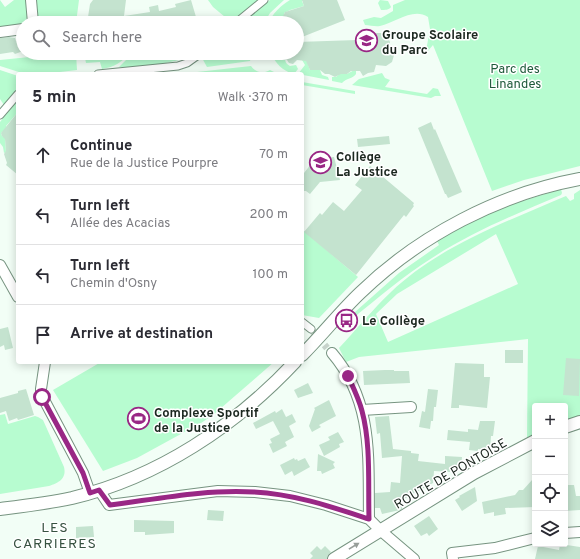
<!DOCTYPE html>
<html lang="en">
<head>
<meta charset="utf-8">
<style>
	body { margin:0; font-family:Overpass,sans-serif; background:#f7f7f7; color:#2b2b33 }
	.controls { position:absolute; right:12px; bottom:12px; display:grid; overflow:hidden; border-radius:4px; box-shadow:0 2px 10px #0003 }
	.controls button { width:36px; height:36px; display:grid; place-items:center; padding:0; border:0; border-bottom:1px solid #e1e1e2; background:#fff; color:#2b2b33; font:20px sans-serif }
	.stop { position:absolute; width:12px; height:12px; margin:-9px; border:3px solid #992785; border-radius:50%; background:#fff }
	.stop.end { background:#992785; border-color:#fff; box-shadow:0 1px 4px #0008 }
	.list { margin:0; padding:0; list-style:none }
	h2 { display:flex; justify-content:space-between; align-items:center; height:52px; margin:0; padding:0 16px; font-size:17px }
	h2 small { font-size:13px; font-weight:400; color:#7c7c81 }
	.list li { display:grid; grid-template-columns:26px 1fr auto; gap:12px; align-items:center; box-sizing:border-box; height:60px; padding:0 16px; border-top:1px solid #e1e1e2 }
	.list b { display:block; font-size:15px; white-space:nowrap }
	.list p { margin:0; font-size:13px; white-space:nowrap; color:#7c7c81 }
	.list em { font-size:13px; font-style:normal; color:#7c7c81 }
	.icon { flex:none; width:22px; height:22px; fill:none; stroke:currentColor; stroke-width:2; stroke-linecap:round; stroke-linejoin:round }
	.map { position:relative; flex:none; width:580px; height:559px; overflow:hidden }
	.search { position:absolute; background:#fff; box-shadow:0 2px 10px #0003; left:16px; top:16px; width:288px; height:44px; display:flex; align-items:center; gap:10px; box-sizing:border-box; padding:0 14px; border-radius:22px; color:#7c7c81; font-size:15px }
	.panel { position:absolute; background:#fff; box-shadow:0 2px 10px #0003; left:16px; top:72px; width:288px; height:292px; border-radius:4px }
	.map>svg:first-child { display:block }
	.green { fill:#b7fcd0; fill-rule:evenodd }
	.building { fill:#c4e3cf }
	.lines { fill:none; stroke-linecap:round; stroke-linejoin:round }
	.pedestrian-tunnel { stroke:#c7d3cb; stroke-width:7; stroke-dasharray:7 3.5; stroke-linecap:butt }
	.pedestrian-casing { stroke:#779481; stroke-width:9 }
	.minor-casing { stroke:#779481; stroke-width:12 }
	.tertiary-casing { stroke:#779481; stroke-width:14 }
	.pedestrian { stroke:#fff; stroke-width:7 }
	.minor { stroke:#fff; stroke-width:10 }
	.tertiary { stroke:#fff; stroke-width:12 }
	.oneway { fill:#989e9a }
	.route { stroke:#992785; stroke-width:5 }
	.labels { text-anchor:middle; stroke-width:3; stroke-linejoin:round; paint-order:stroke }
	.poi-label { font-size:13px; font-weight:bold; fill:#1b271f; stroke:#fff; text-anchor:start }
	.park-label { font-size:13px; fill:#1e5a3a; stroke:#fff }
	.street-label { font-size:13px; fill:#1b271f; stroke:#fff }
	.neighbourhood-label { font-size:14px; letter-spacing:1px; fill:#375241; stroke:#fff }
</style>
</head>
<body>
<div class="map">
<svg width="580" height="559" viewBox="0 0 580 559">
	<rect width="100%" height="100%" fill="#f2fef6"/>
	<g class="green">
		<path d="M0 0 5 7 14 0H28C31 26 22 24 0 28Z"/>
		<path d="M35 0H79L76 23H64V19L39 22 37 16Z"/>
		<path d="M208 0H258L231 22 213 7Z"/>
		<path d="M270 0H284L270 13 264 23H241Z"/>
		<path d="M290 0H305L302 1 304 6 290 10 284 13V17L288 21 283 23H269C272 13 282 5 290 0Z"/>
		<path d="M380 0 388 1 391 7C389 10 385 10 381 10L378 3Z"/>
		<path d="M405 0H580V166L524 180 492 191 433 45 427 52 426 51 430 29 428 17C413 7 395 23 380 26 375 27 370 25 365 25L363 20 374 17 381 18 393 11V5Z"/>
		<path d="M69 53H76L77 70 43 74H25L0 66V60Z"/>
		<path d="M84 53H131C121 62 115 67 102 69L100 62 86 63Z"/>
		<path d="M133 53H194C178 64 139 68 119 67Z"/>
		<path d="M208 53H252V54L250 61 207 67 202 58Z"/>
		<path d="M270 53H286C285 59 284 63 290 66L296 65 298 69 294 74C282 71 276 63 270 53Z"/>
		<path d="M306 59 310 70H320L322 75 328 77 329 80 298 74 305 65 302 60Z"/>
		<path d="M251 66C256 73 263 74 270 70L278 74H179Z"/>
		<path d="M356 69V74C353 79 346 78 342 83L332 81V77H336L341 73 347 74Z"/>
		<path d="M0 70 18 76V89L4 105 0 99Z"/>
		<path d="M382 73 385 78 390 80 385 87 427 94 433 88 438 89 441 96H435L431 98 352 85 359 79Z"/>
		<path d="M302 82 355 91V94L302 85Z"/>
		<path d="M18 100V112L6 126 7 128 1 133 2 136 5 137 6 152 4 153 3 147 0 143V122Z"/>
		<path d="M561 189 562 193 561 195C516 214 472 232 432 258 403 276 378 298 352 319L355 312 399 273 439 245 437 241 484 215 506 206Z"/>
		<path d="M580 190V416L565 420V406H535V434L527 438 528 339 359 357 346 362 339 348C356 330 372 310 391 292 439 246 506 222 566 196L570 201 574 199V194ZM496 234 518 284 388 342 376 314 397 294Z"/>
		<path d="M302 229 358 277 319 318 302 315Z"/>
		<path d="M101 362H274L213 415 201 423 137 458 103 471 53 390Z"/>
		<path d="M5 414 8 424 35 416 38 417 43 420 64 467C67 479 58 483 49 486L0 494V415Z"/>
	</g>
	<g class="building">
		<path d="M93 0H126L124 16 150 12 149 7 158 5 159 11 176 7 175 4 191 0 196 17 176 23H92L89 20 88 17 90 4Z"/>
		<path d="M302 0H337L345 20 297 39V23H287L283 16 285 12 304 6Z"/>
		<path d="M360 33 367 39 376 33H381L387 36 390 42V51L394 55 392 62 386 66 376 65 374 72 368 73 363 76 360 71H351L347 74H341L335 77 329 74H325L320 70H310L306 61 297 60 293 64 289 63 287 60H282V53H297V42L357 40Z"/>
		<path d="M9 37 15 38 16 41 23 40V51L15 54 13 52 0 54V38Z"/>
		<path d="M18 112V175L6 165 7 163 4 154 6 151 5 139 2 136 1 133Z"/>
		<path d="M431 122 434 130 435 129 462 192 448 198 446 194H445L418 128Z"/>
		<path d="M389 136 390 144 358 147 357 139Z"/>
		<path d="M334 157 340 180 320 182 310 194 306 191H302V173H304L315 159Z"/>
		<path d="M370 166 414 203 413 205 414 206 406 217 404 215 356 275 304 232 320 213 322 215 333 202 344 211 362 190 355 185Z"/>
		<path d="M8 327 13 348 5 350 4 345 0 347V329Z"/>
		<rect x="505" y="350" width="18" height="13"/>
		<path d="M566 358 580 359 579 396 563 395Z"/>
		<path d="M455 363 484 364V377H490L487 408 459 405V408H451Z"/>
		<path d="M385 370H394V371H409L410 383 364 385 363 371Z"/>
		<path d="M308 383 313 393 298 398 294 390Z"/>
		<path d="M26 389 34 415 18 420 17 418 9 421 6 411 0 413V398L18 393V391Z"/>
		<path d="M428 389 438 390 436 407H434L433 421H431L430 429 419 427 422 411 425 412Z"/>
		<path d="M329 400 336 416 319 425 321 427 312 432 309 426 315 409 314 408Z"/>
		<path d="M282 409 286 417 292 414 296 422 289 426 294 437 285 442 287 446 273 453 269 444 272 443 270 439 280 434 273 421 256 429 253 423 275 411 276 413Z"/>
		<path d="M389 416 393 449 411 451V453L419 454 418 461 445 464V456L462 457 461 467 451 466 450 472 434 471 433 483 402 500V509L400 510 382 514 380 508H375V493L390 492 391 482 400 483 402 456 382 458 380 433 377 434 375 417Z"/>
		<path d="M480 421H495L493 436H491L490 450 478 449V451L469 450 470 442 447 440 448 430 468 432V429L478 430Z"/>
		<path d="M338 432 344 442 339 444 340 447 324 456 319 445 330 440 328 437Z"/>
		<path d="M318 454 335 462 333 464 335 468 322 474 321 471H317Z"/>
		<path d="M294 458 295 460 297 459 298 461 305 458 310 467 294 476 292 471 285 475 280 465Z"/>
		<path d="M532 480 533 496 535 497V507L505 508 506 514 494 516V512L484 514 482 502 515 495 519 490H523Z"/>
		<path d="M565 485H574L576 496H580V510L565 511Z"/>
		<path d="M475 487 477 501 462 511 455 500 460 497 459 496Z"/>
		<path d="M208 510 224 511 223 521 207 520Z"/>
		<path d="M429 516 438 529 429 536 427 533 421 536 414 526Z"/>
		<path d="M134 520 174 521V533L145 535V532H134Z"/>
		<path d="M93 526 94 537 76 538V527Z"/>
		<path d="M560 544 580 547V559H535L538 546 559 550Z"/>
		<path d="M317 546 321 550 325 546 331 552 328 555 327 559H310L313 556 310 553Z"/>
	</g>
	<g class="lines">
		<path class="pedestrian-tunnel" d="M311 329 327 348"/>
		<defs>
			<g id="pedestrian">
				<path d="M236 23 264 0"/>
				<path d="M98 74 178 66 187 63 201 53"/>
				<path d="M0 115 18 94"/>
				<path d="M302 322 311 329"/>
			</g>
			<g id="minor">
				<path d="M31 0 33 23"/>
				<path d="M0 32 23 29"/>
				<path d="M0 265 18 297"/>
				<path d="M332 353C374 402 368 459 369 519"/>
				<path d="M45 362 41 389V394L83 473 90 493"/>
				<path d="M362 410 411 407"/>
				<path d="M99 490 109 505 218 491 255 492 290 496 326 505 369 519 380 530 414 559"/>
				<path d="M565 533 580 532"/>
				<path d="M453 559 452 553 495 548 535 538"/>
			</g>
			<g id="tertiary">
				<path d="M302 355C322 335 340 312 360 293 420 235 499 194 580 179"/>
				<path d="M565 427 580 422"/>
				<path d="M0 509C24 506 49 503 72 498 159 477 235 426 295 362"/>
				<path d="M334 559 474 473 535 441"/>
			</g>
		</defs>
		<use href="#pedestrian" class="pedestrian-casing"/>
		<use href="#minor" class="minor-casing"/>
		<use href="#tertiary" class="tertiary-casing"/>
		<use href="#pedestrian" class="pedestrian"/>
		<use href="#minor" class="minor"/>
		<use href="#tertiary" class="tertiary"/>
	</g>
	<defs><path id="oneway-solid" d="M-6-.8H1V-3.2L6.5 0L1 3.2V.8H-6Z"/></defs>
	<use class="oneway" href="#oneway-solid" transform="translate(354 546) rotate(-31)"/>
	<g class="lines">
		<path class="route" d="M42 397 83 473 90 493 99 490 110 505C157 499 206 489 254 492 294 494 332 507 369 519 368 484 371 444 362 411 359 399 353 387 348 376"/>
	</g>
	<defs>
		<symbol id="school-ring" viewBox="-11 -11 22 22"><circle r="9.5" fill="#fff" stroke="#992785" stroke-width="1.5"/><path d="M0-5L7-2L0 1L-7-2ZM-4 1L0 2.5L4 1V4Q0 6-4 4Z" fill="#992785"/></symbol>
		<symbol id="bus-ring" viewBox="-11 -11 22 22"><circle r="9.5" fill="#fff" stroke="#992785" stroke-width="1.5"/><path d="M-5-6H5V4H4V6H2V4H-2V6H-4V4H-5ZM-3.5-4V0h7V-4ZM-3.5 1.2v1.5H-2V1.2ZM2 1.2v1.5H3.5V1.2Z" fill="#992785"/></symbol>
		<symbol id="stadium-ring" viewBox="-11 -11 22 22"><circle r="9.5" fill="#fff" stroke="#992785" stroke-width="1.5"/><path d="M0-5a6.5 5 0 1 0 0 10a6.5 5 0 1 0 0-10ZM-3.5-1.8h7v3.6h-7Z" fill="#992785"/></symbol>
	</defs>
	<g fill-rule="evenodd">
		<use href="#school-ring" x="354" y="28" width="25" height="25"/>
		<use href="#school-ring" x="308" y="150" width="25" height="25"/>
		<use href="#bus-ring" x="334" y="308" width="25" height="25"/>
		<use href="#stadium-ring" x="126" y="406" width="25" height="25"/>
	</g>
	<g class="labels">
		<g class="poi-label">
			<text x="382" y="39">Groupe Scolaire<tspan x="382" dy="15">du Parc</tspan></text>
			<text x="336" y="161">Collège<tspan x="336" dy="15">La Justice</tspan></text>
			<text x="362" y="325">Le Collège</text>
			<text x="154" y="417">Complexe Sportif<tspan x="154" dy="15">de la Justice</tspan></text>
		</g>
		<g class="park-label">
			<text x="515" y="73">Parc des<tspan x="515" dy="15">Linandes</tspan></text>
		</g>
		<g class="street-label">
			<text transform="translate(450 473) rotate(-30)" y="5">ROUTE DE PONTOISE</text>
		</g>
		<g class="neighbourhood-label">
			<text x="55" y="532">LES<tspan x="55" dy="16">CARRIERES</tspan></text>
		</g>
	</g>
</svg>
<div class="controls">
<button>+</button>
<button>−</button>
<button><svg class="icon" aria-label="locate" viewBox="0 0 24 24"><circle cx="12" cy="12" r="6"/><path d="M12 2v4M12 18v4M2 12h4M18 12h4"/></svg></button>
<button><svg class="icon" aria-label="layers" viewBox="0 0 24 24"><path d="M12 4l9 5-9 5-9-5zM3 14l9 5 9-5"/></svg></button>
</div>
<div class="stop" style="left:42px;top:397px"></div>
<div class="stop end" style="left:348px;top:376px"></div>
<div class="search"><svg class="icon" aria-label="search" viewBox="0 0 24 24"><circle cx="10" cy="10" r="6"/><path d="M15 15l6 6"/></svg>Search here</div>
<section class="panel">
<h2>5 min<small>Walk · 370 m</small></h2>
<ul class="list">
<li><svg class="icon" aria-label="ahead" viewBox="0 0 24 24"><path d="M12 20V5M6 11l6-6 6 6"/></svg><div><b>Continue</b><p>Rue de la Justice Pourpre</p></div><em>70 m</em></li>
<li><svg class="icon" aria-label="left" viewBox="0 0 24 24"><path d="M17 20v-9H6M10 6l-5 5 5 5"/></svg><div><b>Turn left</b><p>Allée des Acacias</p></div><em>200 m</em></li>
<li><svg class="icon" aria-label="left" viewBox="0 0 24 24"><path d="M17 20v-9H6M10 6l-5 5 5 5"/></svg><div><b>Turn left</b><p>Chemin d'Osny</p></div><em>100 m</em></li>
<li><svg class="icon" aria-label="arrive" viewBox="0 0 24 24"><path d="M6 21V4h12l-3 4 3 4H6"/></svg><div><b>Arrive at destination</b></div></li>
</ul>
</section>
</div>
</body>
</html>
